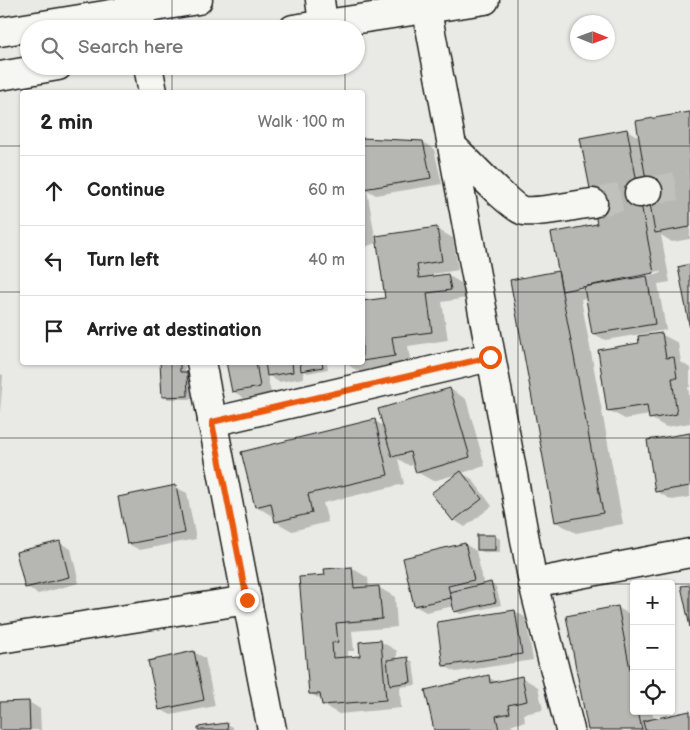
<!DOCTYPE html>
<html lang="en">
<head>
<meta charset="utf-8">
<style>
	body { margin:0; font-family:"Balsamiq Sans",sans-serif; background:#f6f6f6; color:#222 }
	.controls { position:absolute; right:15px; bottom:15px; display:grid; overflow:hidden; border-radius:5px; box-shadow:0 1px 4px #0004 }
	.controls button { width:45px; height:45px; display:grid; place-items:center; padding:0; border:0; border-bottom:1px solid #e0e0e0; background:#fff; color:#222; font:25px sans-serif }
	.compass { position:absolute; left:570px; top:15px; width:45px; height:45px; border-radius:50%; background:#fff; box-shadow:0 1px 4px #0004; rotate:91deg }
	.stop { position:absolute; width:15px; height:15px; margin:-11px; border:4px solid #ea580c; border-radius:50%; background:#fff }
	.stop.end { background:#ea580c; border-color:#fff; box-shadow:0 1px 5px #0008 }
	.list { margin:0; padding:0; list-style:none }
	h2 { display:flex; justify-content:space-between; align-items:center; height:65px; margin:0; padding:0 20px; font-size:21px }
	h2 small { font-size:16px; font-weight:400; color:#767676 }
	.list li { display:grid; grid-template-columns:32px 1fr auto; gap:15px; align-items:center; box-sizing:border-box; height:70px; padding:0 20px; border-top:1px solid #e0e0e0 }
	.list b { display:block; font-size:19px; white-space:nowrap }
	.list em { font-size:16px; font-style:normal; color:#767676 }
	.icon { flex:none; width:28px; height:28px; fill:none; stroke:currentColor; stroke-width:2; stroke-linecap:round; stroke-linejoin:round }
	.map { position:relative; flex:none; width:690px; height:730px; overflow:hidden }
	.search { position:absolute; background:#fff; box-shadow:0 1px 4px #0004; left:20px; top:20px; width:345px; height:55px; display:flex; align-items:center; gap:12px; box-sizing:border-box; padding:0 18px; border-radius:28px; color:#767676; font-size:19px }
	.panel { position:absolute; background:#fff; box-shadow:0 1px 4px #0004; left:20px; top:90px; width:345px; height:275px; border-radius:5px }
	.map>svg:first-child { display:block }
	.shadow { fill:#0003; fill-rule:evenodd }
	.building { fill:#b6b6b3; stroke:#1c1c1c }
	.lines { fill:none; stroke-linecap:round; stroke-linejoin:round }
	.minor-tunnel { stroke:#c0c0bd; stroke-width:28; stroke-dasharray:28 14; stroke-linecap:butt }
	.minor-casing { stroke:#1c1c1c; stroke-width:31 }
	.major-casing { stroke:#1c1c1c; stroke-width:31 }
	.highway-casing { stroke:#1c1c1c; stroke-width:31 }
	.minor { stroke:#f6f6f2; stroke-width:28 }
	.major { stroke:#f6f6f2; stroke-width:28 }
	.highway { stroke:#f6f6f2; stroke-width:28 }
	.route { stroke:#ea580c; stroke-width:6 }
	.grid { fill:none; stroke:#1c1c1c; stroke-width:1; stroke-opacity:0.55 }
</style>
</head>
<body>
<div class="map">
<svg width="690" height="730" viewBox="0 0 690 730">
	<rect width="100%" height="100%" fill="#e9e9e5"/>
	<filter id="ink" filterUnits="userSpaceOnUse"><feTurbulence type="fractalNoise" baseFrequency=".02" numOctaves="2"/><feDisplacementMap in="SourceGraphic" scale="10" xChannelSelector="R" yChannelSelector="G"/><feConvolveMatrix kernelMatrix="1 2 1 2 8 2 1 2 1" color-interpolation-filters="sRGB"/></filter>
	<g filter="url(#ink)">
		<g class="shadow">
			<path d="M690 113V239L672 242 661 235 670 282 658 284 666 330 605 340 594 334 587 298 581 299 623 524 576 533 556 522 511 281 560 272 598 225 627 130 640 138ZM660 271 661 273 579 289V286Z"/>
			<path d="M423 142 434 149 442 184 376 195 367 190 376 243 362 248V171Z"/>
			<path d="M437 229 453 238 458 270 433 274V277L448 275 464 285 466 298 442 302 448 340 408 346 411 365 360 372 344 363 362 362V303L387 299Z"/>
			<path d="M661 334 678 343 681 362 690 368V387H688L690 401V423L666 427 650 418V415L625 419 608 410Z"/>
			<path d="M162 362H185V373L192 376 193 399H168L163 396Z"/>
			<path d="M227 362H327L328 369 308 373 303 370 304 378 279 382 267 375 271 393 244 398 233 391Z"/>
			<path d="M0 374 3 375 0 414Z"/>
			<path d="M450 389 466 399 485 466 462 473 472 479 492 506 465 527 454 520 458 474 433 481 417 472 414 464 410 466 398 459 404 484 323 503 328 522 292 531 276 522 275 515 272 516 256 506 375 421 385 427Z"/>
			<path d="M690 434V497L672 500 656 491Z"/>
			<path d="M175 487 187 493 196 539 140 550 128 544Z"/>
			<path d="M495 536 500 539V553L483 552 478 549Z"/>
			<path d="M60 543 71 549 79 583 38 594 26 587Z"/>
			<path d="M465 544 476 551 484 585 491 584 496 587 501 605 461 614 455 611 454 606 426 612 415 606Z"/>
			<path d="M352 568 368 578 369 588 378 587 395 597 397 627 352 631 354 651H348V658L361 657 380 641 397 651V660L408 659 413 662 416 685 400 687 401 708 339 714 323 705 322 700 311 694 326 571Z"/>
			<path d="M617 607 634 617V711H652L654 720 690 713V730H590Z"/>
			<path d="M515 611 526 618 533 660 456 672 444 666Z"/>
			<path d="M194 652 205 658 215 706 171 715 160 709Z"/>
			<path d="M488 677 499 683 521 677 538 687 543 710 524 714 525 722 511 725 513 730H435Z"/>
			<path d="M29 702 40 709 41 730H0V703Z"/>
			<path d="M227 724 233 727V730H200Z"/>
		</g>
		<g class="building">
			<path d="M690 112V227L655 233 636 121Z"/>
			<path d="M627 129 654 273 562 291 551 233 597 224 580 138Z"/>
			<path d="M362 138 423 141 431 178 363 189Z"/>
			<path d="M437 227 442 261 417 265 419 278 448 274 451 290 427 293 432 332 392 337 395 356 362 361V301L385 298 376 236Z"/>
			<path d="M690 264V329L678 267Z"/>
			<path d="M558 271 603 513 555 522 510 280Z"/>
			<path d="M647 276 655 324 592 334 584 287Z"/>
			<path d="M662 333 666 358 674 357 677 378H672L677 414 649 419 647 405 607 411 598 350 639 343 638 336Z"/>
			<path d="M160 362H180V372H187L188 396 162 397Z"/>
			<path d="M226 362H256L260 387 232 392Z"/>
			<path d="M265 362H292L293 372 267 376Z"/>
			<path d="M300 362H322L323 367 301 371Z"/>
			<path d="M450 388 470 457 416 473 410 452 392 457 378 409Z"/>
			<path d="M375 419 388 475 308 494 312 513 275 522 271 503 255 507 241 452Z"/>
			<path d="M690 433V486L655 492 647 440Z"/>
			<path d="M461 471 482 499 453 521 431 493Z"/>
			<path d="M176 485 185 533 127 544 118 497Z"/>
			<rect x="477" y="535" width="18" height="15"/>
			<path d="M60 541 69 577 25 588 16 552Z"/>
			<path d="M465 543 474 580 448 586 451 598 414 606 403 558Z"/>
			<path d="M352 567 354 588 379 586 382 619 336 623 338 642 332 643 333 658 360 656 359 642 381 640 386 700 322 705 320 694H309L299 577 325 575 324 569Z"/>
			<path d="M491 582 496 602 454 612 450 592Z"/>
			<path d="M690 585V627L681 586Z"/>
			<path d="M618 606 634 690V711H638L642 730H588L566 616Z"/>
			<path d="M515 610 522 654 443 666 437 622Z"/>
			<path d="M194 651 204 700 159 710 148 661Z"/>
			<path d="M408 657 411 682 390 685 387 660Z"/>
			<path d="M489 675 490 683 522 676 527 701 508 705 510 713 496 716 499 730H434L425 690Z"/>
			<path d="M29 701 30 730H0V702Z"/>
			<path d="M690 711V730H645L643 721Z"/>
			<path d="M227 723 228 730H198V727Z"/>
		</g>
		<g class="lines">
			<g class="minor-tunnel">
				<path d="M648 191 690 184"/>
				<path d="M593 203 639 193"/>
			</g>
			<defs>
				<g id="minor">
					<path d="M320 0 323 24"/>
					<path d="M425 0 533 583 570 730"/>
					<path d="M453 147C465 158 512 209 524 211 543 213 574 205 593 203"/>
					<path d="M639 193 648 191"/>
					<path d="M212 422 490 357"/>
					<path d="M533 583 690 553"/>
					<path d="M0 639 247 600"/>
				</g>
				<g id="major">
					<path d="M138 10 141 29"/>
					<path d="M148 66 153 92"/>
					<path d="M201 362 272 730"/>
				</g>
				<g id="highway">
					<path d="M293 29 485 0"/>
					<path d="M0 32 198 0"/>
					<path d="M0 76 58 66"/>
				</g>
			</defs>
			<use href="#minor" class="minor-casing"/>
			<use href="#major" class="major-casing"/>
			<use href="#highway" class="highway-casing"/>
			<use href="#minor" class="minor"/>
			<use href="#major" class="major"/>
			<use href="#highway" class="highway"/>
		</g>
	</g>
	<g class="lines" filter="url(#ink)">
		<path class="route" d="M247 600 212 422 490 357"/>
	</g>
	<path class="grid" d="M172 0V29M345 0V29M518 0V730M172 66V92M345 66V92M0 146H22M362 146H690M0 292H22M362 292H690M172 362V730M345 362V730M0 438H690M0 584H634M671 584H690"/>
</svg>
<div class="controls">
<button>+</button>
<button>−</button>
<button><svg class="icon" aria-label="locate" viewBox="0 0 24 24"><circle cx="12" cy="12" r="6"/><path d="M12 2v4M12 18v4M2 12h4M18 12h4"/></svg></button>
</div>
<svg class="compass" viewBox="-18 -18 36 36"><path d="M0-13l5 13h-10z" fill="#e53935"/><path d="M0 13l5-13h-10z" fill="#767676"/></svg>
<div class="stop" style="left:490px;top:357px"></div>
<div class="stop end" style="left:247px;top:600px"></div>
<div class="search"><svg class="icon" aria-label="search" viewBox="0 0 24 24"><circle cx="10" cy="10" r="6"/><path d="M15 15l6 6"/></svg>Search here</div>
<section class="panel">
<h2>2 min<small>Walk · 100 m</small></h2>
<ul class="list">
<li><svg class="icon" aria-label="ahead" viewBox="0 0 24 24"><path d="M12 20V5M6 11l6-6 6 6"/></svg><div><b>Continue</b></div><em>60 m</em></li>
<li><svg class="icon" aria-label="left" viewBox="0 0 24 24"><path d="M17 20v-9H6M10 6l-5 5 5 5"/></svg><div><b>Turn left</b></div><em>40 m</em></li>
<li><svg class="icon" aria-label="arrive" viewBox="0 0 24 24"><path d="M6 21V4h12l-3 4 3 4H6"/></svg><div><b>Arrive at destination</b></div></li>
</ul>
</section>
</div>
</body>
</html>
